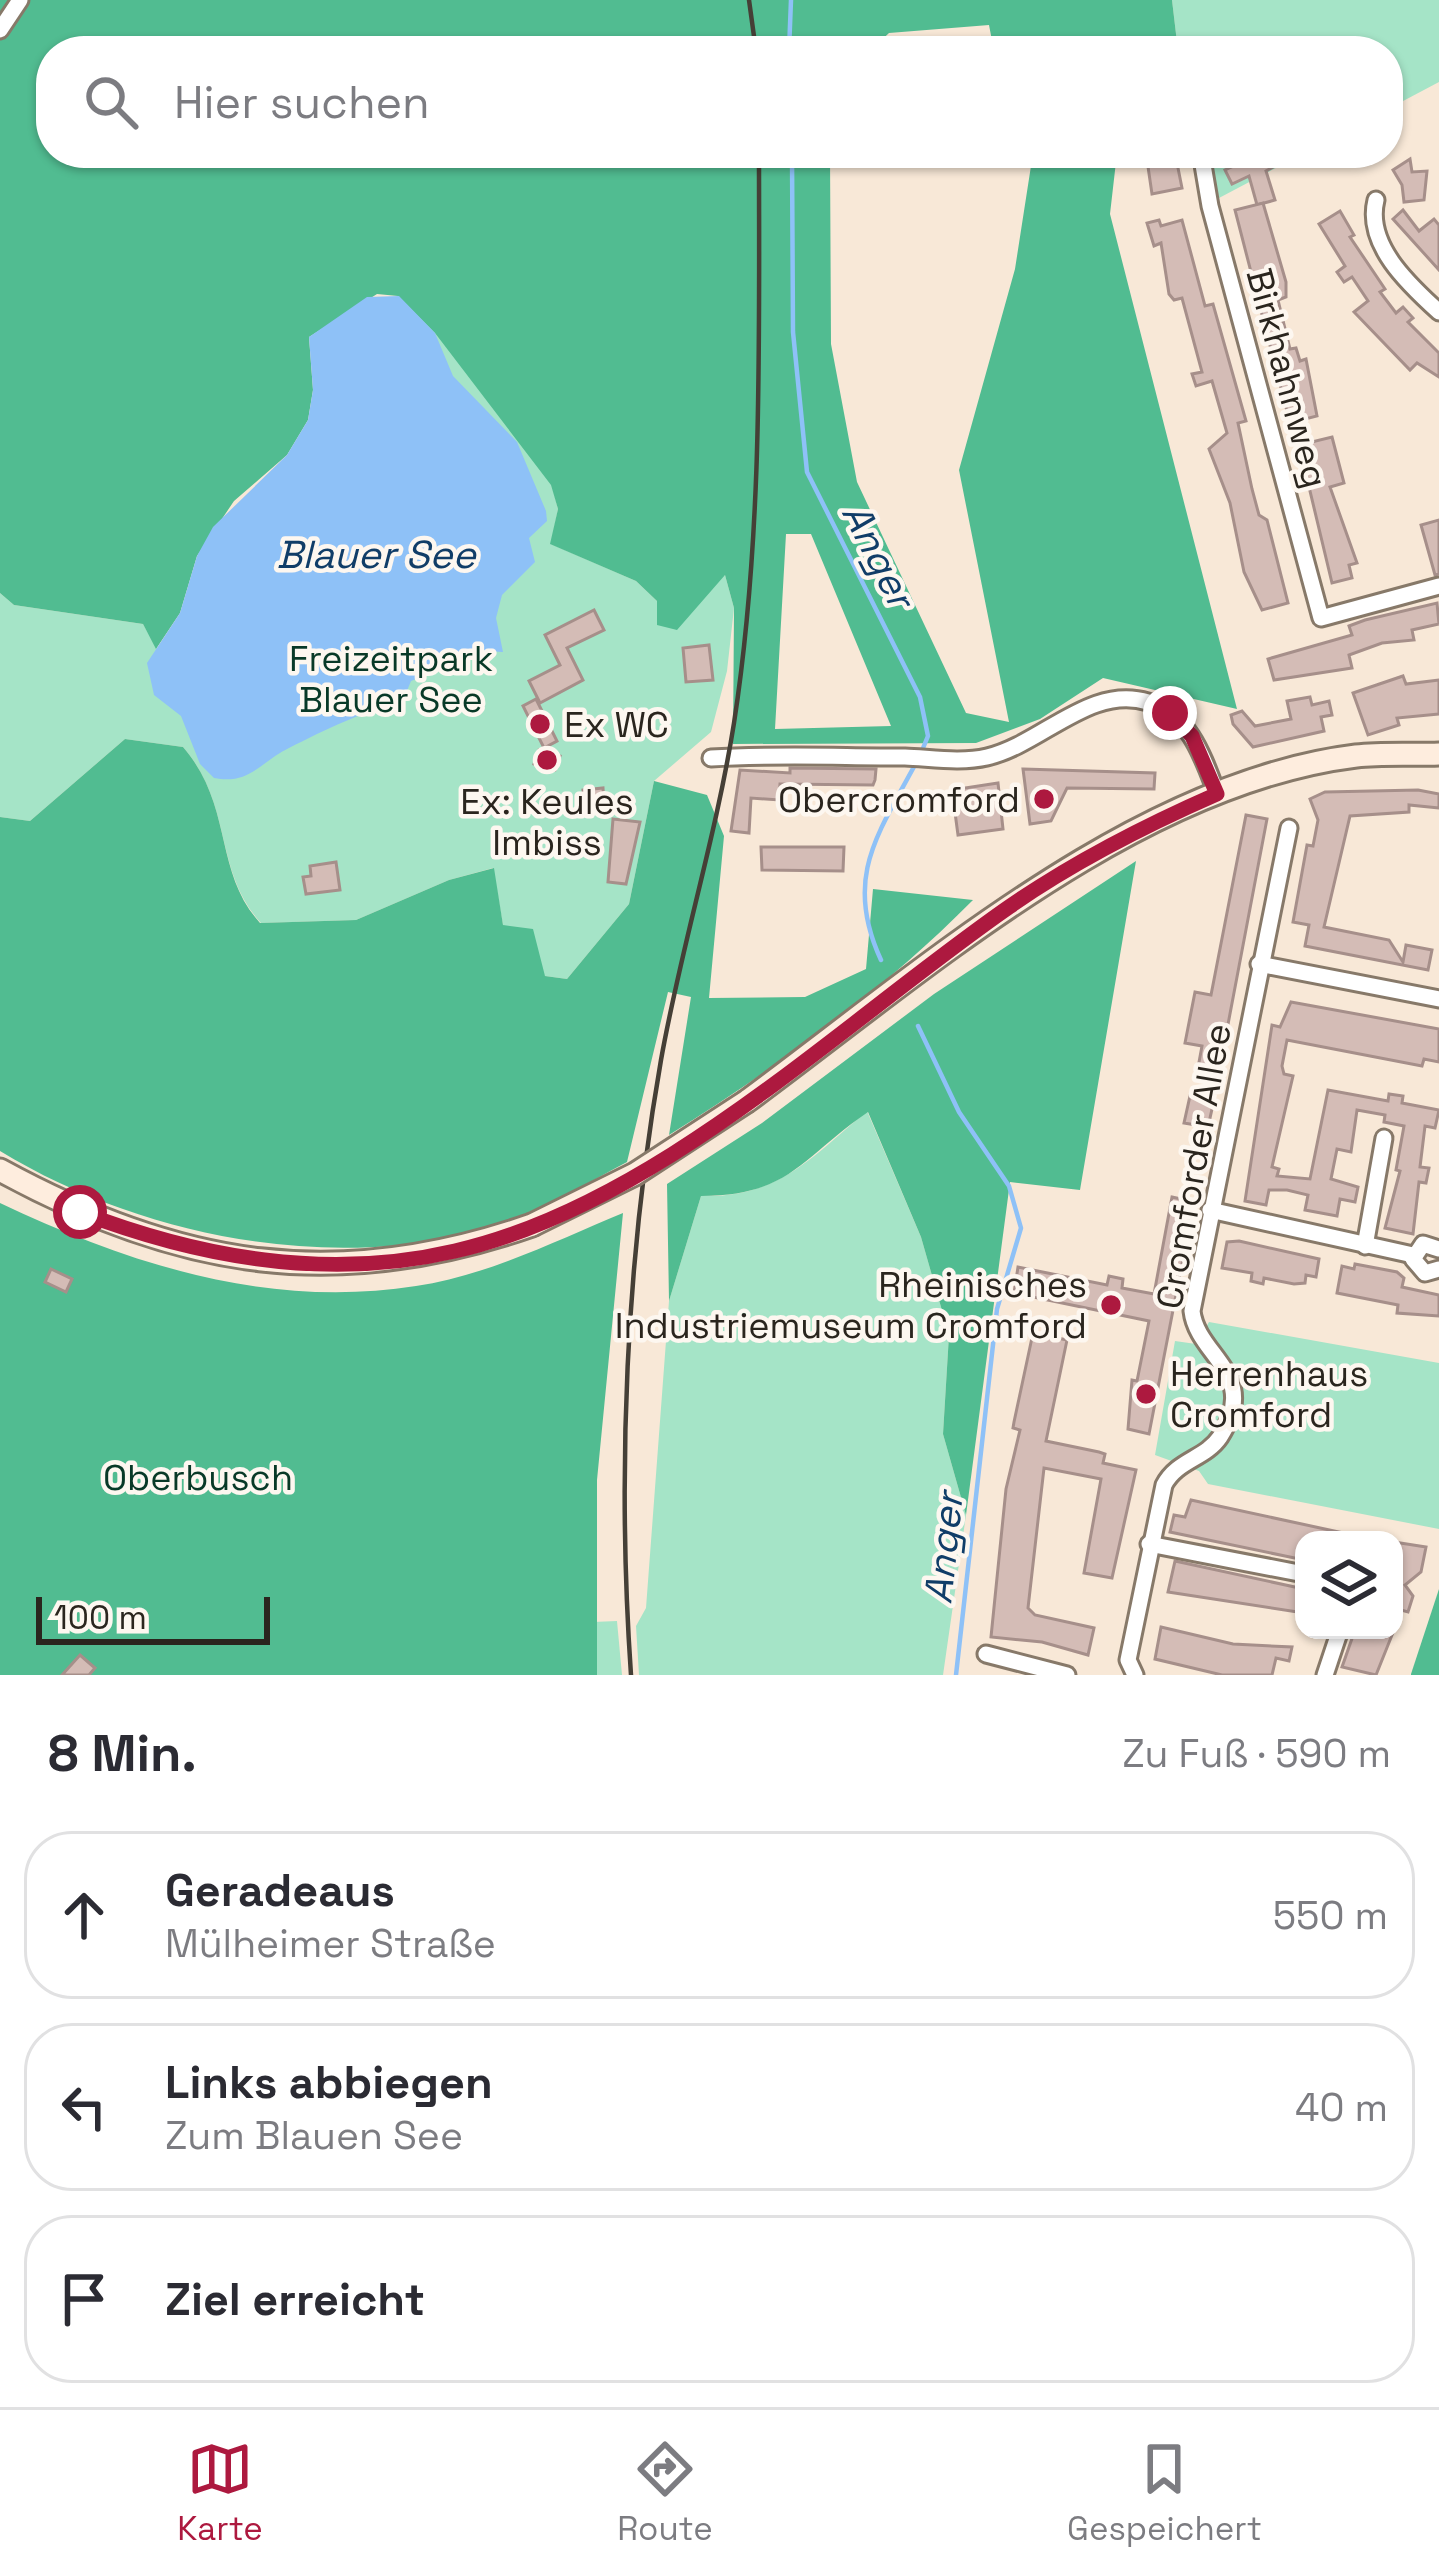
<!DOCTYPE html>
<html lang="de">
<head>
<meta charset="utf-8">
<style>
	body { margin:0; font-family:"Space Grotesk",sans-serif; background:#f2f2f3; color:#2b2b33 }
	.controls { position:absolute; right:36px; bottom:36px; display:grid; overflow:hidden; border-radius:24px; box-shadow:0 3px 9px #0004 }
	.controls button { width:108px; height:108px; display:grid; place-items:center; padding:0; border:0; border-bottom:3px solid #e1e1e2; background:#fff; color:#2b2b33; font:60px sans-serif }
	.scale { position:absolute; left:36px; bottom:30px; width:234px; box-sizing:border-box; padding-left:12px; border:6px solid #2a251e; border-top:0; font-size:33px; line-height:42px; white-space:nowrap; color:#2a251e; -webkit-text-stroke:9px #fdf7f0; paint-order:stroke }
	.stop { position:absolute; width:36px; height:36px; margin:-27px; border:9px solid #ad193f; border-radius:50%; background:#fff }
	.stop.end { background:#ad193f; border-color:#fff; box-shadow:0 3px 12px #0008 }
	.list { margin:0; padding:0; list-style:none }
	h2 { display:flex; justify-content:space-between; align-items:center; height:156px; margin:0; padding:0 48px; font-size:51px }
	h2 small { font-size:39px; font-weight:400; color:#7c7c81 }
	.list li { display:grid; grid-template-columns:78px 1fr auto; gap:36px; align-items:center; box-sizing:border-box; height:168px; margin:0 24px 24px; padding:0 24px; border:3px solid #e1e1e2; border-radius:48px }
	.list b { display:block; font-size:45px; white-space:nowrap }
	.list p { margin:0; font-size:39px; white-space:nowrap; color:#7c7c81 }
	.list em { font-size:39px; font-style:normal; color:#7c7c81 }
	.icon { flex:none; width:66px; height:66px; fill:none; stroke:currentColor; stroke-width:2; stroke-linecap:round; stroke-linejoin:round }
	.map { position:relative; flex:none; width:1439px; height:1675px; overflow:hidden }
	.search { position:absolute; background:#fff; box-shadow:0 3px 9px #0004; left:36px; right:36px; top:36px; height:132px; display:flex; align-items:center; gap:30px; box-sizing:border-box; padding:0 42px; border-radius:48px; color:#7c7c81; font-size:45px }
	.sheet { height:732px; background:#fff }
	nav { display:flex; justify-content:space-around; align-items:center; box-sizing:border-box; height:168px; border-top:3px solid #e1e1e2; background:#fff; font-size:33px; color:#7c7c81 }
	nav a { display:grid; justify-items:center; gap:6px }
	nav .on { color:#ad193f }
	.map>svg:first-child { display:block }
	.green { fill:#a5e4c7 }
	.forest { fill:#51bc91; fill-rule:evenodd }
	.water { fill:#8ec1f7 }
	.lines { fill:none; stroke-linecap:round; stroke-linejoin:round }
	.stream { stroke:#8ec1f7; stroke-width:4.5 }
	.building { fill:#d4bcb6; stroke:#a68f8a; stroke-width:3 }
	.street-casing { stroke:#877969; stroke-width:21 }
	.secondary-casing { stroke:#877969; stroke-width:27 }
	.street { stroke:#fff; stroke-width:15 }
	.secondary { stroke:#feedde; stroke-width:21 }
	.rail { stroke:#453f36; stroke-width:4.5 }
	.secondary-bridge-casing { stroke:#877969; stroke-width:27; stroke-linecap:butt }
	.secondary-bridge { stroke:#feedde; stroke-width:21 }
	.route { stroke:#ad193f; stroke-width:15 }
	.poi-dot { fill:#ad193f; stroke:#fdf7f0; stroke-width:4.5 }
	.labels { text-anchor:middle; stroke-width:9; stroke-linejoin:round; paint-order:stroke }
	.street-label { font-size:36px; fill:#2a251e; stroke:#fdf7f0 }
	.park-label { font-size:36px; fill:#083927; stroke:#fdf7f0 }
	.poi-label { font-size:36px; fill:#2a251e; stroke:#fdf7f0; text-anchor:start }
	.water-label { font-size:39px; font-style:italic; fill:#103d68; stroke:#fdf7f0 }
</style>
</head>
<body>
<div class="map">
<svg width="1439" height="1675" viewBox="0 0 1439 1675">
	<rect width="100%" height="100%" fill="#f8e8d7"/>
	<g class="green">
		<path d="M1172 0H1439V82L1388 109V51H1178Z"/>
		<path d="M1209 153H1304L1219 198Z"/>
		<path d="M399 296 436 333 552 485 558 509 551 544 636 581 657 601 725 575 734 608 727 671 711 732 654 781 629 904 567 979 545 976 503 925 493 868 449 880 356 920 261 923C213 871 234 806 183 747L125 739 30 821 0 817V593L14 605 143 624 157 649Z"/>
		<path d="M867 1111 921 1237 949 1335 943 1434 966 1515 943 1675H639L636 1626 646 1608 669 1301 701 1196C778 1198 811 1158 867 1111Z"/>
		<path d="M1209 1322 1439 1363V1529L1208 1484 1199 1471 1155 1455 1175 1341 1196 1344Z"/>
		<path d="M617 1621 622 1675H597L593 1622Z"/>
	</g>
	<g class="forest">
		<path d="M0 0H1172L1178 51H994L989 25 889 33 870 51H51V153H830L831 344 857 482 966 713 1009 722 959 470 1015 269 1033 153H1117L1110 214 1237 709 1103 678 1040 719 976 743 733 744 734 608 725 575 677 630 657 625V601L636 581 550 544 558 509 551 485 435 333 398 296 377 294 309 337 313 390 308 420 287 455 234 501 197 556 180 613 156 649 143 624 14 605 0 593ZM786 534H811L891 726 775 729Z"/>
		<path d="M125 739 183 747C234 806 213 871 260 923L356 920 449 880 494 868 503 925 533 929 545 976 567 979 629 904 654 781 707 795 724 836 709 998 805 997 866 969 873 889 973 900C882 992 779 1066 669 1135L691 997 668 992 627 1162C571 1192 514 1225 450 1238 299 1267 130 1230 0 1151V817L30 821Z"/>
		<path d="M1136 861 1080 1190 1010 1182 966 1515 943 1434 949 1335 921 1237 868 1112C802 1157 790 1196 701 1196L669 1301 667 1184 762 1123 934 994Z"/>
		<path d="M0 1203C131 1265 269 1309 416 1286 486 1276 558 1240 623 1213L597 1480V1675H0Z"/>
		<path d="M1439 1589V1675H1411V1674Z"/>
	</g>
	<path class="water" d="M367 297 399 296 435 333 453 376 517 442 546 511 547 521 529 538 535 562 502 595 496 618 503 652 482 651 411 681 402 703C364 710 325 730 289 748 260 762 250 785 214 778L200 764 181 716 154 695 147 663 180 613 197 556 213 527 287 455 308 420 313 390 309 337Z"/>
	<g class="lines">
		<g class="stream">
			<path d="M789 51 791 0"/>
			<path d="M792 153 793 332 807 472 920 697 928 736 921 753"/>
			<path d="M881 960C843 878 878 834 916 763"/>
			<path d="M918 1026 959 1112 1009 1186 1021 1228 997 1309 956 1675"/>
		</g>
	</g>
	<g class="building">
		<path d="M1146 153H1175L1182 188 1152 194Z"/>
		<path d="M1246 153H1277L1282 162 1266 171 1275 200 1257 205 1249 176 1232 184 1225 170 1249 159Z"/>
		<path d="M1410 159 1412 172 1427 171 1424 200 1404 202 1402 185 1393 170Z"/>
		<path d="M1263 203 1286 282V297L1278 300 1290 349 1296 348 1300 361 1306 359 1317 416 1290 423 1235 210Z"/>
		<path d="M1403 210 1419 231 1434 219 1439 225V270L1393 219Z"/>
		<path d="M1340 211 1354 235 1350 237 1385 289 1380 292 1396 313 1403 307 1413 318 1408 322 1439 353V377L1417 363 1410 370 1354 312 1368 301 1352 277 1344 282 1337 272 1345 266 1319 224Z"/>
		<path d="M1159 220 1161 226 1182 220 1205 306 1213 304 1246 421 1238 423 1252 489 1259 515 1267 520 1288 603 1262 610 1244 572 1230 503 1209 449 1227 433 1212 381 1196 386 1192 374 1202 372 1182 298 1174 300 1169 294 1161 243 1154 246 1147 223Z"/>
		<path d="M1332 437 1344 483 1330 487 1357 563 1349 565 1352 578 1332 583 1299 445Z"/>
		<path d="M1439 520V574L1435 575 1421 525Z"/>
		<path d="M1437 603 1439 624 1412 630 1414 640 1382 643 1349 655 1352 668 1274 680 1268 659 1352 635 1349 626 1365 620Z"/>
		<path d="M594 610 604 630 567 648 583 680 540 703 529 681 560 665 545 635Z"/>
		<path d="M709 645 713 680 686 682 683 648Z"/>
		<path d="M1403 676 1406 684 1439 680V714L1397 718 1399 725 1368 735 1353 693Z"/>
		<path d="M1310 697 1312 705 1329 701 1332 715 1321 717 1324 731 1253 747 1233 724 1231 715 1242 711 1255 726 1291 719 1287 701Z"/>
		<path d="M536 699 557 741 544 748 523 706Z"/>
		<path d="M539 750 560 756 555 770 534 764Z"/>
		<path d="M790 768 876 769 875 780 873 785 780 784 779 800 751 798 749 833 731 831 740 770 790 773Z"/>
		<path d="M1023 769 1155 773 1154 789 1067 788 1051 821 1030 824Z"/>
		<path d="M998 783 1003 829 958 835 952 790Z"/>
		<path d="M603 788 604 805 585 806 583 790Z"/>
		<path d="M1418 790 1439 794V808L1409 805V812L1350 816 1324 927 1389 940 1403 962 1406 945 1432 950 1428 970 1305 946 1309 925 1293 922 1307 845 1313 846 1318 820 1310 799 1325 792Z"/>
		<path d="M1246 815 1267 819 1218 1077 1197 1073 1202 1046 1185 1043 1195 992 1211 995Z"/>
		<path d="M613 819 640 822 626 884 608 882Z"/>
		<path d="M761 847H844L843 871 762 870Z"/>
		<path d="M336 862 340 890 306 894 303 877 311 876 310 866Z"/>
		<path d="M1291 1002 1439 1029V1062L1424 1059 1422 1066 1287 1040 1282 1066 1284 1074 1293 1076 1272 1167 1279 1169 1277 1176 1310 1179 1328 1090 1388 1101 1389 1094 1403 1096 1402 1103 1439 1110 1435 1128 1425 1126 1420 1167 1429 1168 1426 1183 1419 1182 1413 1234 1385 1228 1400 1171 1396 1170 1404 1126 1384 1122 1385 1115 1357 1110 1351 1152 1337 1149 1331 1179 1358 1187 1355 1202 1340 1199 1337 1216 1305 1210 1308 1195 1287 1190H1269L1266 1205 1245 1201 1272 1025 1280 1027Z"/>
		<path d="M1190 1096 1214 1100 1208 1127 1184 1123Z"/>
		<path d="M1172 1197 1194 1202 1149 1434 1128 1429 1132 1380 1137 1381 1149 1321 1014 1293 1018 1267 1107 1285 1109 1276 1123 1279 1122 1288 1154 1294Z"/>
		<path d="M1239 1241 1319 1259 1316 1277 1306 1275 1305 1283 1294 1284 1264 1278 1263 1284 1251 1281 1252 1273 1222 1268 1227 1242Z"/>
		<path d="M1355 1264 1397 1272 1404 1278 1402 1287 1439 1295V1316L1397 1313 1398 1305 1337 1293 1342 1266 1354 1269Z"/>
		<path d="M51 1269 72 1279 66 1292 45 1282Z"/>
		<path d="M1033 1333 1067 1340 1046 1441 1099 1452 1105 1454 1103 1463 1136 1470 1112 1578 1084 1573 1101 1479 1044 1468 1028 1608 1035 1615 1094 1628 1088 1655 1042 1642 991 1637 1006 1489 1020 1430 1013 1428 1014 1422Z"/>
		<path d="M1191 1500 1348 1534V1540H1304V1560L1170 1532 1174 1515 1185 1517Z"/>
		<path d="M1394 1542 1426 1547 1421 1572 1405 1585 1413 1596 1408 1612 1394 1608Z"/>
		<path d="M1175 1561 1304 1589V1613L1168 1592Z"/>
		<path d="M1161 1627 1233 1644 1292 1647 1289 1661 1276 1658 1272 1675H1222L1155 1659Z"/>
		<path d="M1355 1630H1394L1376 1675 1342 1667Z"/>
		<path d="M80 1655 95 1668 89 1675H62Z"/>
	</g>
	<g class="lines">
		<defs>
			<g id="street">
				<path d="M0 30 20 0"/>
				<path d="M1201 153 1210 206 1321 618 1439 586"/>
				<path d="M1376 200C1365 244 1408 284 1439 312"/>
				<path d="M711 758C775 754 840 757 905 757 931 758 961 763 987 757 1042 744 1090 684 1148 702 1190 715 1203 757 1217 794"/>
				<path d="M1259 964 1439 999"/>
				<path d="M1210 1210 1413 1255"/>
				<path d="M1365 1246 1384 1138"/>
				<path d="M1439 1249 1423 1244 1413 1259 1425 1273 1439 1269"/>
				<path d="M1149 1544 1304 1574"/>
				<path d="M986 1654 1067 1675"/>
				<path d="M1135 1675 1128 1660 1164 1485C1177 1460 1205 1459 1220 1437 1261 1374 1197 1356 1192 1311L1289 828"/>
				<path d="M1325 1675 1340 1630"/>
			</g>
			<g id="secondary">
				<path d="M747 1101C922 972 1135 783 1356 756 1383 753 1412 755 1439 754"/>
				<path d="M0 1170C179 1268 337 1293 532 1225"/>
			</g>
		</defs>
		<use href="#street" class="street-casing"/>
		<use href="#secondary" class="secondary-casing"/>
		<use href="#street" class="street"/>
		<use href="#secondary" class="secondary"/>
		<g class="rail">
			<path d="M749 0 756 51"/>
			<path d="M631 1675C617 1473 626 1259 661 1060 681 947 716 837 734 723 763 535 759 343 759 153"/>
		</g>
		<defs>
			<path id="secondary-bridge" d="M532 1225 635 1174 747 1101"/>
		</defs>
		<use href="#secondary-bridge" class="secondary-bridge-casing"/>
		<use href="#secondary-bridge" class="secondary-bridge"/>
	</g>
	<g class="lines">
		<path class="route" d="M80 1212C200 1258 327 1281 455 1251 657 1205 842 1023 1009 907 1075 861 1144 826 1217 794L1192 736 1170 713"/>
	</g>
	<g class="poi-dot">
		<circle cx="540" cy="724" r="12"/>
		<circle cx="547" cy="760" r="12"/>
		<circle cx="1044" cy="799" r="12"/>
		<circle cx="1111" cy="1305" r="12"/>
		<circle cx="1146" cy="1394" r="12"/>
	</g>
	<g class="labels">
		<g class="street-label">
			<text transform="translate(1288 378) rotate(75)" y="13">Birkhahnweg</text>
			<text transform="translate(1193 1166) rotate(-80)" y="13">Cromforder Allee</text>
		</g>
		<g class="park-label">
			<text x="391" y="671">Freizeitpark<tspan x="391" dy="41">Blauer See</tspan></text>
			<text x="198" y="1490">Oberbusch</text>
		</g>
		<g class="poi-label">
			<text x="564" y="737">Ex WC</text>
			<text x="1020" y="812" text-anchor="end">Obercromford</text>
			<text x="547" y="814" text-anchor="middle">Ex: Keules<tspan x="547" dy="41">Imbiss</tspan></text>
			<text x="1087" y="1297" text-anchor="end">Rheinisches<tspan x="1087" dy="41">Industriemuseum Cromford</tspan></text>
			<text x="1170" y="1386">Herrenhaus<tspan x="1170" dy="41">Cromford</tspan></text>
		</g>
		<g class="water-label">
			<text x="376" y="568">Blauer See</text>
			<text transform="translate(879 555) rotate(63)" y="14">Anger</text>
			<text transform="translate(943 1548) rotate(-84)" y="14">Anger</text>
		</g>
	</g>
</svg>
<div class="controls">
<button><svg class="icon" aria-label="layers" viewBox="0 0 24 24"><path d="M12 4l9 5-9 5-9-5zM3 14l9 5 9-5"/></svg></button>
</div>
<div class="scale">100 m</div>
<div class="stop" style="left:80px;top:1212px"></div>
<div class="stop end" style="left:1170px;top:713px"></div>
<div class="search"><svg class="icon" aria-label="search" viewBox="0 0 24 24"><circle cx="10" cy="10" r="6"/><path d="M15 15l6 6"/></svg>Hier suchen</div>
</div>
<section class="sheet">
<h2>8 Min.<small>Zu Fuß · 590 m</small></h2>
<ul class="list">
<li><svg class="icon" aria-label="ahead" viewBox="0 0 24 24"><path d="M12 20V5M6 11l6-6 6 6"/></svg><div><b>Geradeaus</b><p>Mülheimer Straße</p></div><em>550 m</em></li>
<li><svg class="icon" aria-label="left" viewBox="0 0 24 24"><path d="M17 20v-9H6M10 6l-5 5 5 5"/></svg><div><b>Links abbiegen</b><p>Zum Blauen See</p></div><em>40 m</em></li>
<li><svg class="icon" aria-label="arrive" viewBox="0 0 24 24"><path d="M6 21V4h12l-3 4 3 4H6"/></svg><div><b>Ziel erreicht</b></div></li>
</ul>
</section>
<nav>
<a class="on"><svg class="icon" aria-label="map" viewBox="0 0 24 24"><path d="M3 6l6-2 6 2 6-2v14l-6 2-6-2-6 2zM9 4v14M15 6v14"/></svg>Karte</a>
<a><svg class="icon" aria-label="directions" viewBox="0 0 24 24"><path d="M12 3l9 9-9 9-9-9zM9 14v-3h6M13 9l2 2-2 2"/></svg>Route</a>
<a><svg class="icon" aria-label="saved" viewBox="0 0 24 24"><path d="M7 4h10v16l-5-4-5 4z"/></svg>Gespeichert</a>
</nav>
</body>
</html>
